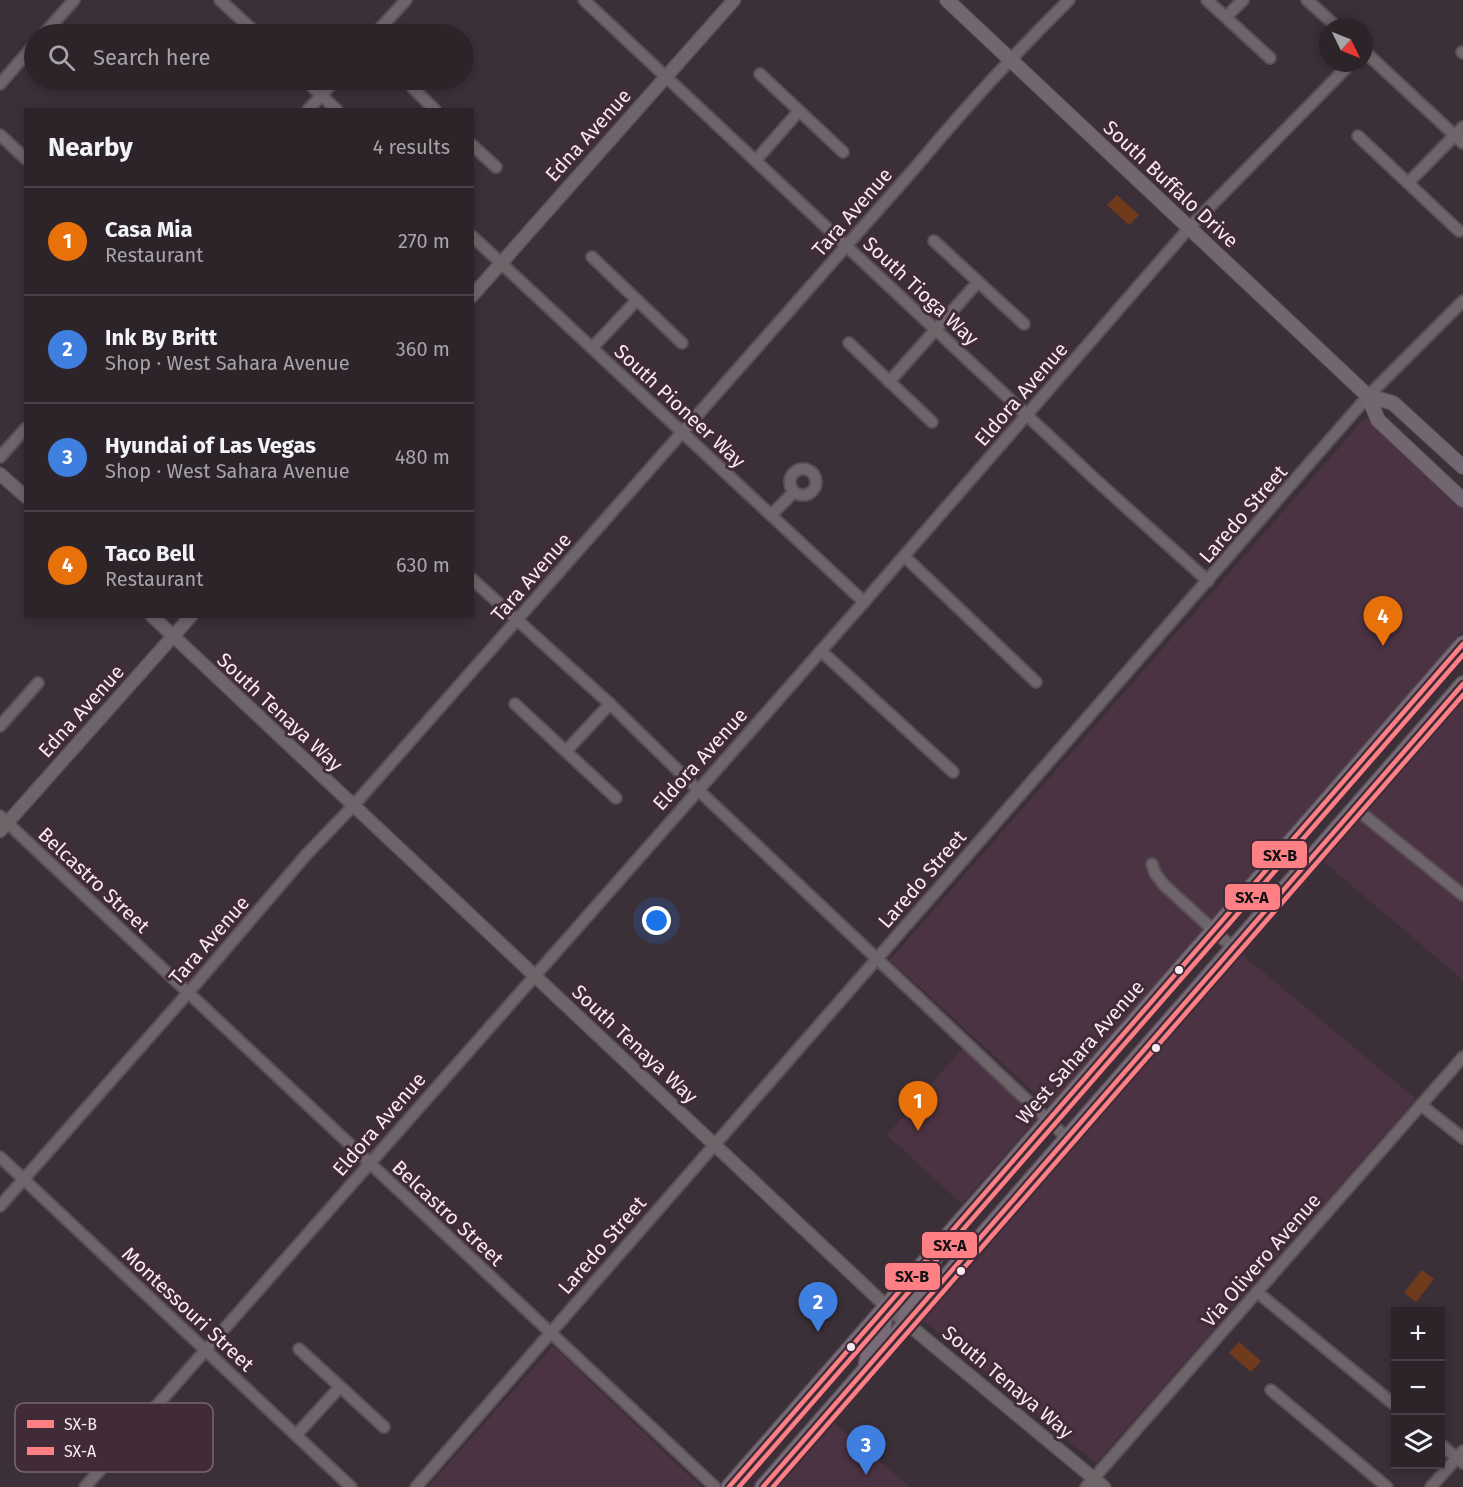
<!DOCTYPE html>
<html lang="en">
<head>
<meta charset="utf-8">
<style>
	body { margin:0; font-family:"Fira Sans",sans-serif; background:#352c32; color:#f1f3f6 }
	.controls { position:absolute; right:18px; bottom:18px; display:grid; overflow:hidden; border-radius:0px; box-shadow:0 3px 9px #0003 }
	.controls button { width:54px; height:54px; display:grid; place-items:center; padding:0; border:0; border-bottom:2px solid #484147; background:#2d242a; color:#f1f3f6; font:30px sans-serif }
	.compass { position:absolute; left:1319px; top:18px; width:54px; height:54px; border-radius:50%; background:#2d242a; box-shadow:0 3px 9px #0003; rotate:133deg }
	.you { position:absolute; left:657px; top:921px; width:21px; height:21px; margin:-15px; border:4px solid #fff; border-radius:50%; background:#1a73e8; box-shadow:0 0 0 9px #1a73e833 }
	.badge { display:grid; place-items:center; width:39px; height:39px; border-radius:50%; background:#b6a8b1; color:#fff; font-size:20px; font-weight:700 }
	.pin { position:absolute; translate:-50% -50px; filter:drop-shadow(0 2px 3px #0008) }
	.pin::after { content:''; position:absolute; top:32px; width:21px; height:18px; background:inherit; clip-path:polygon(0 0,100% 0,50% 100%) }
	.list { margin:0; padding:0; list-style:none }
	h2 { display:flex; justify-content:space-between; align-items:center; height:78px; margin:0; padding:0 24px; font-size:26px }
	h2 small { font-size:20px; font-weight:400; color:#a7a4a8 }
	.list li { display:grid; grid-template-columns:39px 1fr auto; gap:18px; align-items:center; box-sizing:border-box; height:108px; padding:0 24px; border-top:2px solid #484147 }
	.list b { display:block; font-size:22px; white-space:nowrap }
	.list p { margin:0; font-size:20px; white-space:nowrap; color:#a7a4a8 }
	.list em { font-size:20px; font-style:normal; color:#a7a4a8 }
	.icon { flex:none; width:33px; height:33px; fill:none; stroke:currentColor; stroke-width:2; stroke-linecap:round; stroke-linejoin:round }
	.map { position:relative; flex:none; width:1463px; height:1487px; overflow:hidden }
	.search { position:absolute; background:#2d242a; box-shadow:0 3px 9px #0003; left:24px; top:24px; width:450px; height:66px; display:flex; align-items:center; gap:15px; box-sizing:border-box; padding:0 21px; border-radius:33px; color:#a7a4a8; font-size:22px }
	.panel { position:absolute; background:#2d242a; box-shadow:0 3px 9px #0003; left:24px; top:108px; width:450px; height:510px; border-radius:0px }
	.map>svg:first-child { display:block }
	.built { fill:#4c3343 }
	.green { fill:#703a1d }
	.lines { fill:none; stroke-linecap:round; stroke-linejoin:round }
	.minor-casing { stroke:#5a4f56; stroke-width:14 }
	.tertiary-casing { stroke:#5a4f56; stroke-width:15 }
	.secondary-casing { stroke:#5a4f56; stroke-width:16 }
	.primary-casing { stroke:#5a4f56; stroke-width:18 }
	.minor { stroke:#6e656b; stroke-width:10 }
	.tertiary { stroke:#6e656b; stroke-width:12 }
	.secondary { stroke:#726771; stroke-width:14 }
	.primary { stroke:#786c79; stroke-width:15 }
	.bus-1-casing { stroke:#412b39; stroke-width:9 }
	.bus-2-casing { stroke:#412b39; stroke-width:9 }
	.bus-1 { stroke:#ff8084; stroke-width:4.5 }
	.bus-2 { stroke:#ff8084; stroke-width:4.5 }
	.bus-dot { fill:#f8e9f2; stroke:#412b39; stroke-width:2 }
	.labels { text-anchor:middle; stroke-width:6; stroke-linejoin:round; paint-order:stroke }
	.street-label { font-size:20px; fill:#f8e9f2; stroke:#412b39 }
	.key { fill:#412b39; stroke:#786470; stroke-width:1.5 }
	.key-label { font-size:16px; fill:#f8e9f2 }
	.line-badge { stroke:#412b39; stroke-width:2 }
	.pale-badge-label { font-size:16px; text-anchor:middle; font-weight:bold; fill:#111 }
</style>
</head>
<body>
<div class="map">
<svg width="1463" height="1487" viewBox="0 0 1463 1487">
	<rect width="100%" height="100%" fill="#3c3038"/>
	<g class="built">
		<path d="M1366 417 1463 508V630L1049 1106 890 960Z"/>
		<path d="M1463 697V980L1322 860Z"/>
		<path d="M1241 954 1416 1099 1096 1463 923 1320Z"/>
		<path d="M963 1048 1036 1119 962 1204 887 1135Z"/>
		<path d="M553 1346 701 1487H428Z"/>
		<path d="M834 1423 910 1487H776Z"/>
	</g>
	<g class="green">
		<path d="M1117 195 1139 215 1129 225 1107 205Z"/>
		<path d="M1422 1270 1434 1279 1416 1302 1404 1293Z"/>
		<path d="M1239 1342 1261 1361 1251 1372 1229 1353Z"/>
	</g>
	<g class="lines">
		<defs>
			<g id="minor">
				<path d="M220 0 257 34"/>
				<path d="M584 0 1097 481 1208 581"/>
				<path d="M1207 0 1270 58"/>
				<path d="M1307 0 1337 27"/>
				<path d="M1226 17 1243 0"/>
				<path d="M44 34 74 0"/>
				<path d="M375 34 406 0"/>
				<path d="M1364 51 1463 143"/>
				<path d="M1462 52 1463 53"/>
				<path d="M760 74 843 152"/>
				<path d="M305 80 337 110"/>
				<path d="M0 84 34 45"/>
				<path d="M412 87 435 110"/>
				<path d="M308 110 335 80"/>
				<path d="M0 135 26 159"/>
				<path d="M1358 136 1459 231"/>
				<path d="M472 145 496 167"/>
				<path d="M756 160 799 111"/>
				<path d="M1408 183 1463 127"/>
				<path d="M472 236 864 602"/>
				<path d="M934 241 1024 324"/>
				<path d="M592 257 682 343"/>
				<path d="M849 343 932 422"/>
				<path d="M592 348 637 300"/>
				<path d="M889 382 978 282"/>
				<path d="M0 457 26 428"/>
				<circle cx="803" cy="482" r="13"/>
				<path d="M771 515 794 492"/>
				<path d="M904 556 1036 682"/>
				<path d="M472 579 610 704 697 789 1067 1138"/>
				<path d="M821 651 953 772"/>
				<path d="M515 704 616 798"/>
				<path d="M0 726 38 683"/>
				<path d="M566 751 610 704"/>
				<path d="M1355 808 1463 895"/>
				<path d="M0 816 715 1487"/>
				<path d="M1152 864 1155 873 1164 885 1233 948"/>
				<path d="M1421 1105 1463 1138"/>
				<path d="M0 1157 351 1487"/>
				<path d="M0 1206 188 993 306 855 353 806 914 169C963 110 1014 54 1069 0"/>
				<path d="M1257 1292 1396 1406"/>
				<path d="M299 1349 384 1427"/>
				<path d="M1271 1390 1387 1487"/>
				<path d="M296 1435 340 1387"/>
				<path d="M1440 1444 1463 1463"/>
				<path d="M85 1487 864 602 1189 228 1351 63"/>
				<path d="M416 1487 1368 396 1463 301"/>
				<path d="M1086 1487 1463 1057"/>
				<path d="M1431 1487 1463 1451"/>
			</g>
			<g id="tertiary">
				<path d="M472 296 734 0"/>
				<path d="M0 474 26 497"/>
				<path d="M152 616 886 1306 1104 1487"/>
				<path d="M0 831 191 616"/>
			</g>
			<g id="secondary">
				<path d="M947 0 1368 396 1378 420 1463 500"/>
				<path d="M1368 396 1393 403 1463 467"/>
			</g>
			<g id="primary">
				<path d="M906 1321 909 1300 923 1283 935 1257"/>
				<path d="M866 1368 870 1345 883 1329 886 1306"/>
				<path d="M729 1487 1463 644"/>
				<path d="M763 1487 1463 684"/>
			</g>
		</defs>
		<use href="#minor" class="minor-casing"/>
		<use href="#tertiary" class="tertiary-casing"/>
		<use href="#secondary" class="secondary-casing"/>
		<use href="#primary" class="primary-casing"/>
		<use href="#minor" class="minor"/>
		<use href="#tertiary" class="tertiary"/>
		<use href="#secondary" class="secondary"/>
		<use href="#primary" class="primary"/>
		<defs>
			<g id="bus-1">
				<path d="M729 1487 1463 644"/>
				<path d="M763 1487 1463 684"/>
			</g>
			<g id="bus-2">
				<path d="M739 1487 1463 655"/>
				<path d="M773 1487 1463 695"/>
			</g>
		</defs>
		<use href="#bus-1" class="bus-1-casing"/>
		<use href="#bus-2" class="bus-2-casing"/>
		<use href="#bus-1" class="bus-1"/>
		<use href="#bus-2" class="bus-2"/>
	</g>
	<g class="bus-dot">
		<circle cx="1179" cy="970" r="5"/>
		<circle cx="1156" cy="1048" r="5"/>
		<circle cx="961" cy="1271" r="5"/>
		<circle cx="851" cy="1347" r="5"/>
	</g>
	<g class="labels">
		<g class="street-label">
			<text transform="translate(588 135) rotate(-48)" y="7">Edna Avenue</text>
			<text transform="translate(1171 184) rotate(43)" y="7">South Buffalo Drive</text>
			<text transform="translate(852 212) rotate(-49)" y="7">Tara Avenue</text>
			<text transform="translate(921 291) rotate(43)" y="7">South Tioga Way</text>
			<text transform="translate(1021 394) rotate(-49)" y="7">Eldora Avenue</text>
			<text transform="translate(680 406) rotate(43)" y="7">South Pioneer Way</text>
			<text transform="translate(1243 514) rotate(-49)" y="7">Laredo Street</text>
			<text transform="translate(531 577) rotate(-49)" y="7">Tara Avenue</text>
			<text transform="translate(81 711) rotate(-48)" y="7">Edna Avenue</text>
			<text transform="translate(280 712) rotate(43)" y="7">South Tenaya Way</text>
			<text transform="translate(700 759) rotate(-48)" y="7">Eldora Avenue</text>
			<text transform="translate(922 879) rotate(-49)" y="7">Laredo Street</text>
			<text transform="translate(94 880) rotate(43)" y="7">Belcastro Street</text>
			<text transform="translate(209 940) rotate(-49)" y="7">Tara Avenue</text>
			<text transform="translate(635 1044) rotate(43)" y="7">South Tenaya Way</text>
			<text transform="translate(1080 1052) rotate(-49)" y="7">West Sahara Avenue</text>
			<text transform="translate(379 1124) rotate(-49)" y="7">Eldora Avenue</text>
			<text transform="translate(448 1213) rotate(43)" y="7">Belcastro Street</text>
			<text transform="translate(602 1245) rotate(-49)" y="7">Laredo Street</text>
			<text transform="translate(1261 1260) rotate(-49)" y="7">Via Olivero Avenue</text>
			<text transform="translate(188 1309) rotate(43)" y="7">Montessouri Street</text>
			<text transform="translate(1008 1382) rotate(40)" y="7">South Tenaya Way</text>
		</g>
	</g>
	<rect x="15" y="1403" width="198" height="69" rx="9" class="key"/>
	<rect x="27" y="1420" width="27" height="8" fill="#ff8084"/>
	<rect x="27" y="1447" width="27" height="8" fill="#ff8084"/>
	<g class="key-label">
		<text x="64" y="1430">SX-B</text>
		<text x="64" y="1457">SX-A</text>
	</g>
	<g class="line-badge">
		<rect x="1251" y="840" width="57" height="29" rx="6" fill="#ff8084"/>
		<rect x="1224" y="883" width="57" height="28" rx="6" fill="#ff8084"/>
		<rect x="921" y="1231" width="57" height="28" rx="6" fill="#ff8084"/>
		<rect x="884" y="1262" width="57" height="29" rx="6" fill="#ff8084"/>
	</g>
	<g class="pale-badge-label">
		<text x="1280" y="861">SX-B</text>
		<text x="1252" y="903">SX-A</text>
		<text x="950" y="1251">SX-A</text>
		<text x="912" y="1282">SX-B</text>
	</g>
</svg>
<div class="controls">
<button>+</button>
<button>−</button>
<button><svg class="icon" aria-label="layers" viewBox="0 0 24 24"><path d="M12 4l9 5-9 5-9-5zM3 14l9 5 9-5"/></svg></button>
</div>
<svg class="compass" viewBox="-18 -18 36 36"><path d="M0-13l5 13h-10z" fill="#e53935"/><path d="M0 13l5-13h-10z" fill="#a7a4a8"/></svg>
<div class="you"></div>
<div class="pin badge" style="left:918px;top:1131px;background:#e8710a">1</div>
<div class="pin badge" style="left:818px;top:1332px;background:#3f7fe0">2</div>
<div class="pin badge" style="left:866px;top:1475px;background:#3f7fe0">3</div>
<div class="pin badge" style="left:1383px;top:646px;background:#e8710a">4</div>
<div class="search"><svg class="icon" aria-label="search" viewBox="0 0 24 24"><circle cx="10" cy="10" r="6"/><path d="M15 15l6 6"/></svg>Search here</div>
<section class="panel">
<h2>Nearby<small>4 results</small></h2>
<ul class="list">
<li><span class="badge" style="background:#e8710a">1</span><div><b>Casa Mia</b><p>Restaurant</p></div><em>270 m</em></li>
<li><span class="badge" style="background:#3f7fe0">2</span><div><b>Ink By Britt</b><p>Shop · West Sahara Avenue</p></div><em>360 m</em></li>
<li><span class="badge" style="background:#3f7fe0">3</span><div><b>Hyundai of Las Vegas</b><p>Shop · West Sahara Avenue</p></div><em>480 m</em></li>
<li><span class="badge" style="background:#e8710a">4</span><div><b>Taco Bell</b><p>Restaurant</p></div><em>630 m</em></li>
</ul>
</section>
</div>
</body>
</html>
